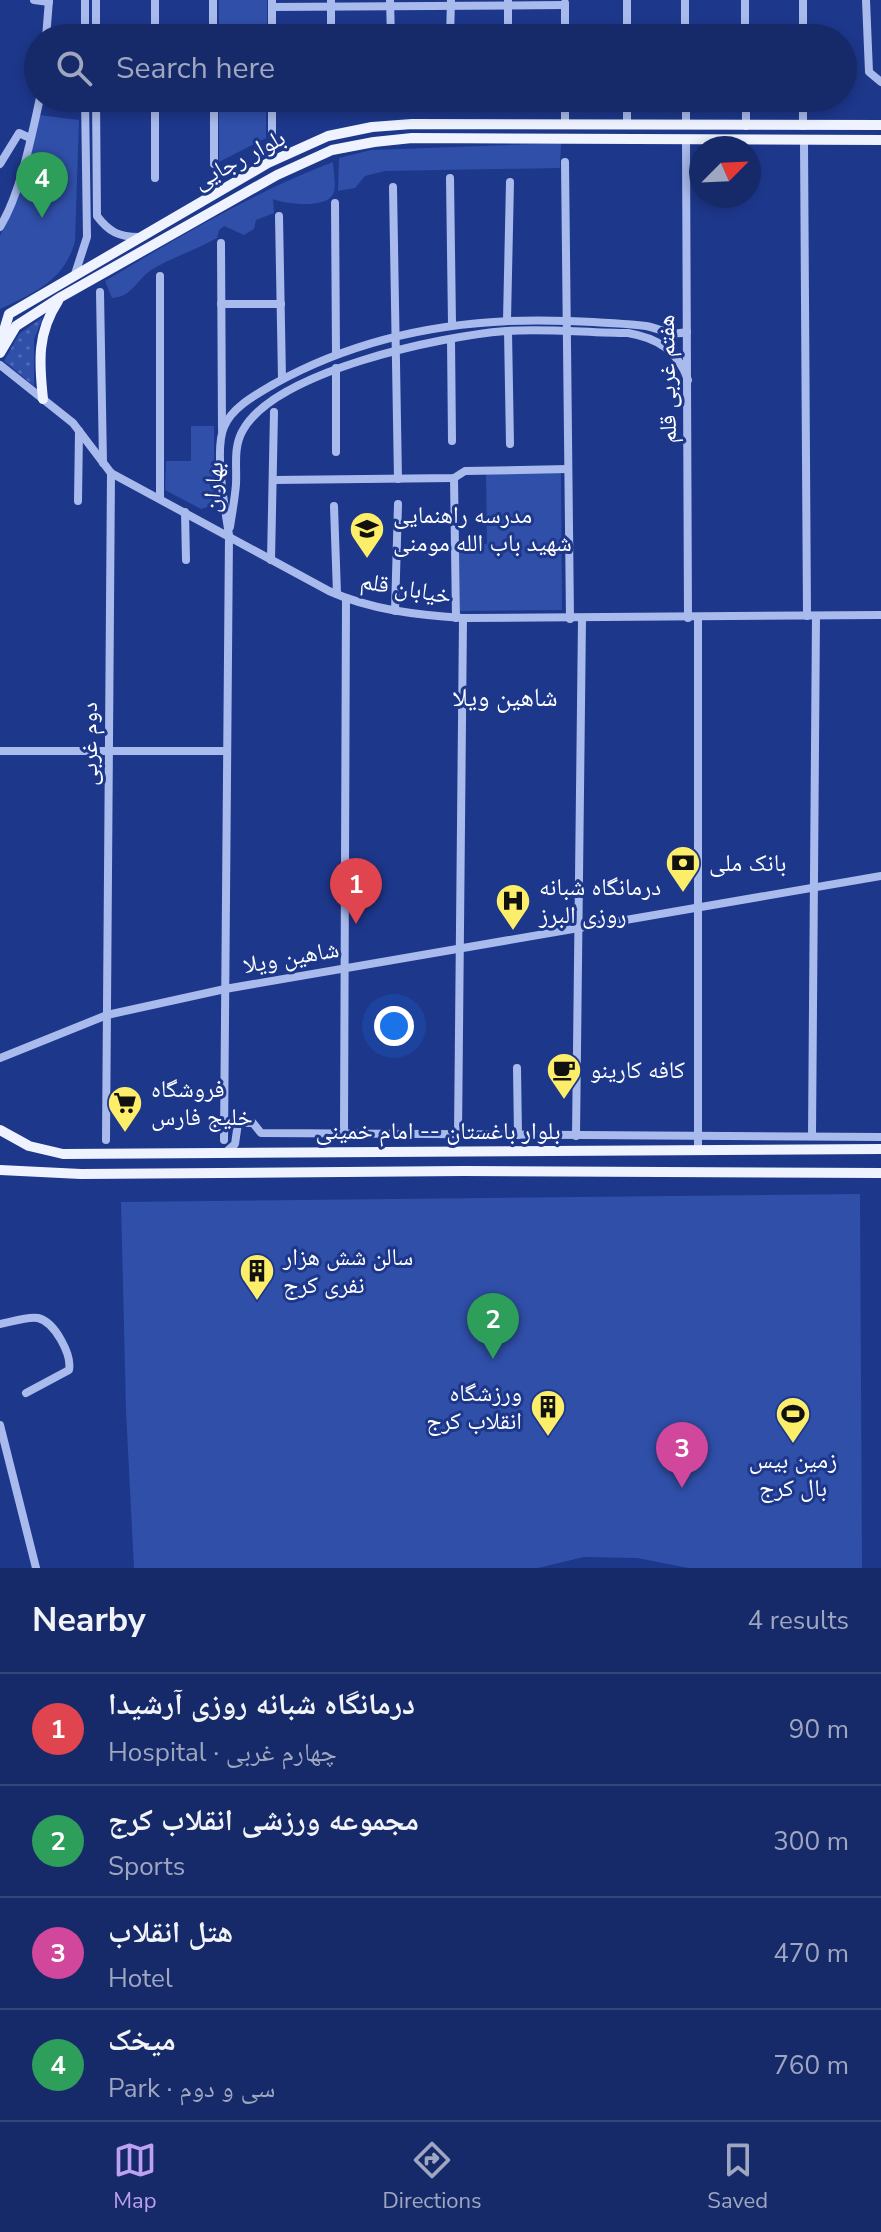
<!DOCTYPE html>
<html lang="en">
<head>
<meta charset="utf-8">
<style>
	body { margin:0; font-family:"Nunito Sans","Noto Naskh Arabic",sans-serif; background:#233571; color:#f1f3f6 }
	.compass { position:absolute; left:689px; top:136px; width:72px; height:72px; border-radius:50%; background:#162968; box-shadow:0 4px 12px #0003; rotate:66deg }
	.you { position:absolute; left:394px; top:1026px; width:28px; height:28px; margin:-20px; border:6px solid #fff; border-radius:50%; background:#1a73e8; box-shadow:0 0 0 12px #1a73e833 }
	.badge { display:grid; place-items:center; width:52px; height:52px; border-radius:50%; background:#bca0f2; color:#fff; font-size:26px; font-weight:700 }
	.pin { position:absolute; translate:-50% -66px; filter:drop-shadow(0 2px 4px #0008) }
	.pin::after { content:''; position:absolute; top:42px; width:28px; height:24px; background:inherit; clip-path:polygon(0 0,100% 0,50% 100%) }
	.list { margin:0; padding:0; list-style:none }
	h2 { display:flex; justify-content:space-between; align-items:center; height:104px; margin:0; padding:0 32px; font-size:34px }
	h2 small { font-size:26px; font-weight:400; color:#9ea6c0 }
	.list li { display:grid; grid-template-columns:52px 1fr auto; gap:24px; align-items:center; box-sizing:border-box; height:112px; padding:0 32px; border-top:2px solid #35457c }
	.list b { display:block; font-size:30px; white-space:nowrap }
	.list p { margin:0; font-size:26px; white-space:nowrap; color:#9ea6c0 }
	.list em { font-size:26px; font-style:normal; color:#9ea6c0 }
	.icon { flex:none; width:44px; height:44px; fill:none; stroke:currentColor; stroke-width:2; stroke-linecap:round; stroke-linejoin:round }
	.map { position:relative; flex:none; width:881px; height:1568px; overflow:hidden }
	.search { position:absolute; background:#162968; box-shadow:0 4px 12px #0003; left:24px; right:24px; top:24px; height:88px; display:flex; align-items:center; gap:20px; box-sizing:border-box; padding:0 28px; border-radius:44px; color:#9ea6c0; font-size:30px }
	.sheet { height:552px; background:#162968 }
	nav { display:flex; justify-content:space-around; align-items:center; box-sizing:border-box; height:112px; border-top:2px solid #35457c; background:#162968; font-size:22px; color:#9ea6c0 }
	nav a { display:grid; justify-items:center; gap:4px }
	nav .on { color:#bca0f2 }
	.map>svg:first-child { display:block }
	.grass { fill:url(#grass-dots) }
	.park { fill:#304fa9 }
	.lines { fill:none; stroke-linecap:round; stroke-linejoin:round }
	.minor { stroke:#a9baec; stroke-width:8 }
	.major { stroke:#eff2ff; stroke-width:10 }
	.labels { text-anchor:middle; stroke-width:6; stroke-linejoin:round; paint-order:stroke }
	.street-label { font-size:24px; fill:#fff; stroke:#1d378b }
	.poi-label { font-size:24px; fill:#fff; stroke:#1d378b; text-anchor:start }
	.neighbourhood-label { font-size:26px; fill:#fff; stroke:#1d378b }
</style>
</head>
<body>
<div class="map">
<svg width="881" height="1568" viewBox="0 0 881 1568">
	<defs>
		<pattern id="grass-dots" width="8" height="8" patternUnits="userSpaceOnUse" patternTransform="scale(2)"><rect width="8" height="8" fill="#304fa9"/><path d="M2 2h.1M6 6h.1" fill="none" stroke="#4f69b6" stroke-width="1.8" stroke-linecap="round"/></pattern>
	</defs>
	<rect width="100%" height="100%" fill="#1d378b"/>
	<path class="grass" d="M43 317 34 339V386L4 361 19 334Z"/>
	<g class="park">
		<rect x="219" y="0" width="48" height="38"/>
		<path d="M219 98H266V138L219 162Z"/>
		<path d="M39 115 79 120 75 241C65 280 34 293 0 309V236L16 200Z"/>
		<path d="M561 143 560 168 385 171 365 176 355 188 338 191 339 158 371 150Z"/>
		<path d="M333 162C333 170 337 186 333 194 327 209 284 204 273 199L274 213 256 220 254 229 244 235 224 226 219 230 217 238C196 250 173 257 153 269 137 278 133 297 112 298L105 281C179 237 252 193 333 162Z"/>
		<path d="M191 426H214V497L210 506 201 509 165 490 166 461H191Z"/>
		<path d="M486 473H561L562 610 460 611 459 545 487 544Z"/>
		<path d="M860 1194 862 1568H689L637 1558 584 1557 538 1568H134L126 1411 121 1202Z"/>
	</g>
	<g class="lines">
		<g class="minor">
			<path d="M34 0 49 2"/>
			<path d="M85 0V38"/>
			<path d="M96 0V38"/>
			<path d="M155 0V38"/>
			<path d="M213 0V38"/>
			<path d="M390 0 391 38"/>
			<path d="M627 0V38"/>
			<path d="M685 0V38"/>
			<path d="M745 0V38"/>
			<path d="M803 0V38"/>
			<path d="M866 0 869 72 881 82"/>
			<path d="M272 7 565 5"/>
			<path d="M46 38 49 0"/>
			<path d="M272 38V0"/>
			<path d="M331 38V0"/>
			<path d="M450 38 451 0"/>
			<path d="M508 38V0"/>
			<path d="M565 38V3"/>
			<path d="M96 98 97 216C109 232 119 237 139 237"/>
			<path d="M155 98V178"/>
			<path d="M214 98V164"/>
			<path d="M627 98V125"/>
			<path d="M686 98V125"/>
			<path d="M746 98V126"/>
			<path d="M803 98V126"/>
			<path d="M565 125V98"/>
			<path d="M272 134V98"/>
			<path d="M686 140 688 618"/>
			<path d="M804 142 807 616"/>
			<path d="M565 162 570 619"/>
			<path d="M0 164 19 133 30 138"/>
			<path d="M450 178 452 324"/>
			<path d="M393 187 398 479"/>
			<path d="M335 203 336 353"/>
			<path d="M279 216 282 379"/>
			<path d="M0 227C21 192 31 138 40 98"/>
			<path d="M221 243 222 430"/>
			<path d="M75 274 87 237 85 98"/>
			<path d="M160 276V498"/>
			<path d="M100 292 103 463"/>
			<path d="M221 304H281"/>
			<path d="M507 320 510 182"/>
			<path d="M508 331 510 444"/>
			<path d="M451 339 452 441"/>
			<path d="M0 365 73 423 111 473 329 591C371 610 418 615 463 618L881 615"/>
			<path d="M336 452V368"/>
			<path d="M454 478 456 618"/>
			<path d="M274 480 454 478 465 471 568 469"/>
			<path d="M78 501 79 431"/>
			<path d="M334 506 337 594"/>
			<path d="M185 512 186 560"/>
			<path d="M230 527C232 513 235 498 236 484 237 466 233 447 243 430 276 371 441 336 506 331 546 328 588 333 628 333 658 338 678 351 688 380"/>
			<path d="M271 560 274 412"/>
			<path d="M395 611 398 504"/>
			<path d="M698 618V1151"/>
			<path d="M0 751H227"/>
			<path d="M0 1058 107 1015 225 989 881 876"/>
			<path d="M517 1068 518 1135"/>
			<path d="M344 1135 346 598"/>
			<path d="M458 1135 463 618"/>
			<path d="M576 1136 582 619"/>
			<path d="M812 1136 816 616"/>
			<path d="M106 1140 111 473"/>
			<path d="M224 1140 229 535C225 509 214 450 224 427 232 407 257 394 274 384 364 334 465 317 567 321 593 322 620 323 646 326 661 329 670 336 687 332"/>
			<path d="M225 1153 235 1144 238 1123H253L261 1133 881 1137"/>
			<path d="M0 1324C11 1322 28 1316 38 1318 55 1322 72 1355 69 1370L26 1393"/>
			<path d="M0 1425 36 1568"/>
		</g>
		<g class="major">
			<path d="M0 344 9 314 268 163 328 136 372 127 412 124 881 125"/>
			<path d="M0 353 16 326 61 297 277 175 332 150 374 142 412 138 881 140"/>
			<path d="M43 399C39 362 37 333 58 301"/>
			<path d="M0 1130 29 1146 63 1154 881 1149"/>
			<path d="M0 1170 81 1174 464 1171 881 1173"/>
		</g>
	</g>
	<defs>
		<symbol id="school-pin" viewBox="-11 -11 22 30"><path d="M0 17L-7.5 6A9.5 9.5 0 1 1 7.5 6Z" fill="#fcee68" stroke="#1d378b"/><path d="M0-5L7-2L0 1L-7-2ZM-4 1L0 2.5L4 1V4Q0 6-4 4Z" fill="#111"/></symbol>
		<symbol id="bank-pin" viewBox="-11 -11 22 30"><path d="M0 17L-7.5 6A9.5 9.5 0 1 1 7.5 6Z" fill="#fcee68" stroke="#1d378b"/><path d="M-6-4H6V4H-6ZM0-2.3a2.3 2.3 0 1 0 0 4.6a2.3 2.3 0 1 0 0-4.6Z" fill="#111"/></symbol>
		<symbol id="hospital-pin" viewBox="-11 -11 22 30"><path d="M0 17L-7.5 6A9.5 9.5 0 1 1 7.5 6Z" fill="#fcee68" stroke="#1d378b"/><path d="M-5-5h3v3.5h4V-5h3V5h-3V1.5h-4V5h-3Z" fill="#111"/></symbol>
		<symbol id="cafe-pin" viewBox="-11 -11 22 30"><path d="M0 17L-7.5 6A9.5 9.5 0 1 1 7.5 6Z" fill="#fcee68" stroke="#1d378b"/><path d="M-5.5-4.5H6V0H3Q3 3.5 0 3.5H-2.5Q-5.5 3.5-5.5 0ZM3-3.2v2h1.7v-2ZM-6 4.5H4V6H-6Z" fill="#111"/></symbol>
		<symbol id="supermarket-pin" viewBox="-11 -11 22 30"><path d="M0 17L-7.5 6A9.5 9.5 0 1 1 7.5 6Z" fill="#fcee68" stroke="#1d378b"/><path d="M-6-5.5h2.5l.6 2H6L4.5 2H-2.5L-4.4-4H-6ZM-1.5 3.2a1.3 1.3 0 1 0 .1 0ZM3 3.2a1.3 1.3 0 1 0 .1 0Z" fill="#111"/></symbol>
		<symbol id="building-pin" viewBox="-11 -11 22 30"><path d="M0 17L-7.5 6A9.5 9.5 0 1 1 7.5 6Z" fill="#fcee68" stroke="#1d378b"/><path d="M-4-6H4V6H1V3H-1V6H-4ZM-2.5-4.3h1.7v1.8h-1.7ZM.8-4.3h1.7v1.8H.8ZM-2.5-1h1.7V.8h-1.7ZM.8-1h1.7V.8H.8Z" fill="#111"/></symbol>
		<symbol id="stadium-pin" viewBox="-11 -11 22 30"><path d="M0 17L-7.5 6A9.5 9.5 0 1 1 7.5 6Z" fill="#fcee68" stroke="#1d378b"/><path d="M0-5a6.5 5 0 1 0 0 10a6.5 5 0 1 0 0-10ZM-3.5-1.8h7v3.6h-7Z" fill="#111"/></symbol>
	</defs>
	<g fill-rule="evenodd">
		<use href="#school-pin" x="347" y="509" width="40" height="54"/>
		<use href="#bank-pin" x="663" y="843" width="40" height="54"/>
		<use href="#hospital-pin" x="493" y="881" width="40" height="54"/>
		<use href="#cafe-pin" x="544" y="1050" width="40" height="54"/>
		<use href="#supermarket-pin" x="105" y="1083" width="40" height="54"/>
		<use href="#building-pin" x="237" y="1251" width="40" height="54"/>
		<use href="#building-pin" x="528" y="1387" width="40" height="54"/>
		<use href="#stadium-pin" x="773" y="1394" width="40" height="54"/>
	</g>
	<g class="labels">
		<g class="street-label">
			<text transform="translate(239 159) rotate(-28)" y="8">بلوار رجایی</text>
			<text transform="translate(667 379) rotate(-91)" y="8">هفتم غربی قلم</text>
			<text transform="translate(213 487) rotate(-85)" y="8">بهاران</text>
			<text transform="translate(406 588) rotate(10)" y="8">خیابان قلم</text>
			<text transform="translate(89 744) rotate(-90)" y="8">دوم غربی</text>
			<text transform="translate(291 957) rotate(-10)" y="8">شاهین ویلا</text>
			<text x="438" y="1139">بلوار باغستان -- امام خمینی</text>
		</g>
		<g class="poi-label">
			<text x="393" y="523">مدرسه راهنمایی<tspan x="393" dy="28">شهید باب الله مومنی</tspan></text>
			<text x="709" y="871">بانک ملی</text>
			<text x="539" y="895">درمانگاه شبانه<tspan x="539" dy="28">روزی البرز</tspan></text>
			<text x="590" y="1078">کافه کارینو</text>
			<text x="151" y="1097">فروشگاه<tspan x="151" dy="28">خلیج فارس</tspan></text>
			<text x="283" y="1265">سالن شش هزار<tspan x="283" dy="28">نفری کرج</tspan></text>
			<text x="522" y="1401" text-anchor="end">ورزشگاه<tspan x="522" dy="28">انقلاب کرج</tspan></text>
			<text x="793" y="1468" text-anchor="middle">زمین بیس<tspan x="793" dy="28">بال کرج</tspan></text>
		</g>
		<g class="neighbourhood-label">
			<text x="505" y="706">شاهین ویلا</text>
		</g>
	</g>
</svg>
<svg class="compass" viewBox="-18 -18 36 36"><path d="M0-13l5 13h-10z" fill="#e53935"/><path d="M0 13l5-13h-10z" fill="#9ea6c0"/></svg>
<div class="you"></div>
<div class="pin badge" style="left:356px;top:924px;background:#e0444e">1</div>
<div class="pin badge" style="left:493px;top:1359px;background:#2e9e5b">2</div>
<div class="pin badge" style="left:682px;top:1488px;background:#d1479c">3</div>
<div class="pin badge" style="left:42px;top:218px;background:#2e9e5b">4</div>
<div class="search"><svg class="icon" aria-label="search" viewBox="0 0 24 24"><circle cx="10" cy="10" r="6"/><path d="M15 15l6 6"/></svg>Search here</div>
</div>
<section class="sheet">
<h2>Nearby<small>4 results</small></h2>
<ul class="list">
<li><span class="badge" style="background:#e0444e">1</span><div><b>درمانگاه شبانه روزی آرشیدا</b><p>Hospital · چهارم غربی</p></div><em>90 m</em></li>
<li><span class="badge" style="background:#2e9e5b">2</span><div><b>مجموعه ورزشی انقلاب کرج</b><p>Sports</p></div><em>300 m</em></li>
<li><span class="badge" style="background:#d1479c">3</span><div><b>هتل انقلاب</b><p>Hotel</p></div><em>470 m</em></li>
<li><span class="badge" style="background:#2e9e5b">4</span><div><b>میخک</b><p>Park · سی و دوم</p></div><em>760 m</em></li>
</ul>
</section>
<nav>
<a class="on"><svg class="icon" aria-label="map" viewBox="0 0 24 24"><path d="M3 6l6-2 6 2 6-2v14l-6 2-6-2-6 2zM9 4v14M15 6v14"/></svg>Map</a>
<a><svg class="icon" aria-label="directions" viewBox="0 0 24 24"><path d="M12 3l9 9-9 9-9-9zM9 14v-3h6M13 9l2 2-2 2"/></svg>Directions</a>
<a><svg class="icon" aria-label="saved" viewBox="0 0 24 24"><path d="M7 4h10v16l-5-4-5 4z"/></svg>Saved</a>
</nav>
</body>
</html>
